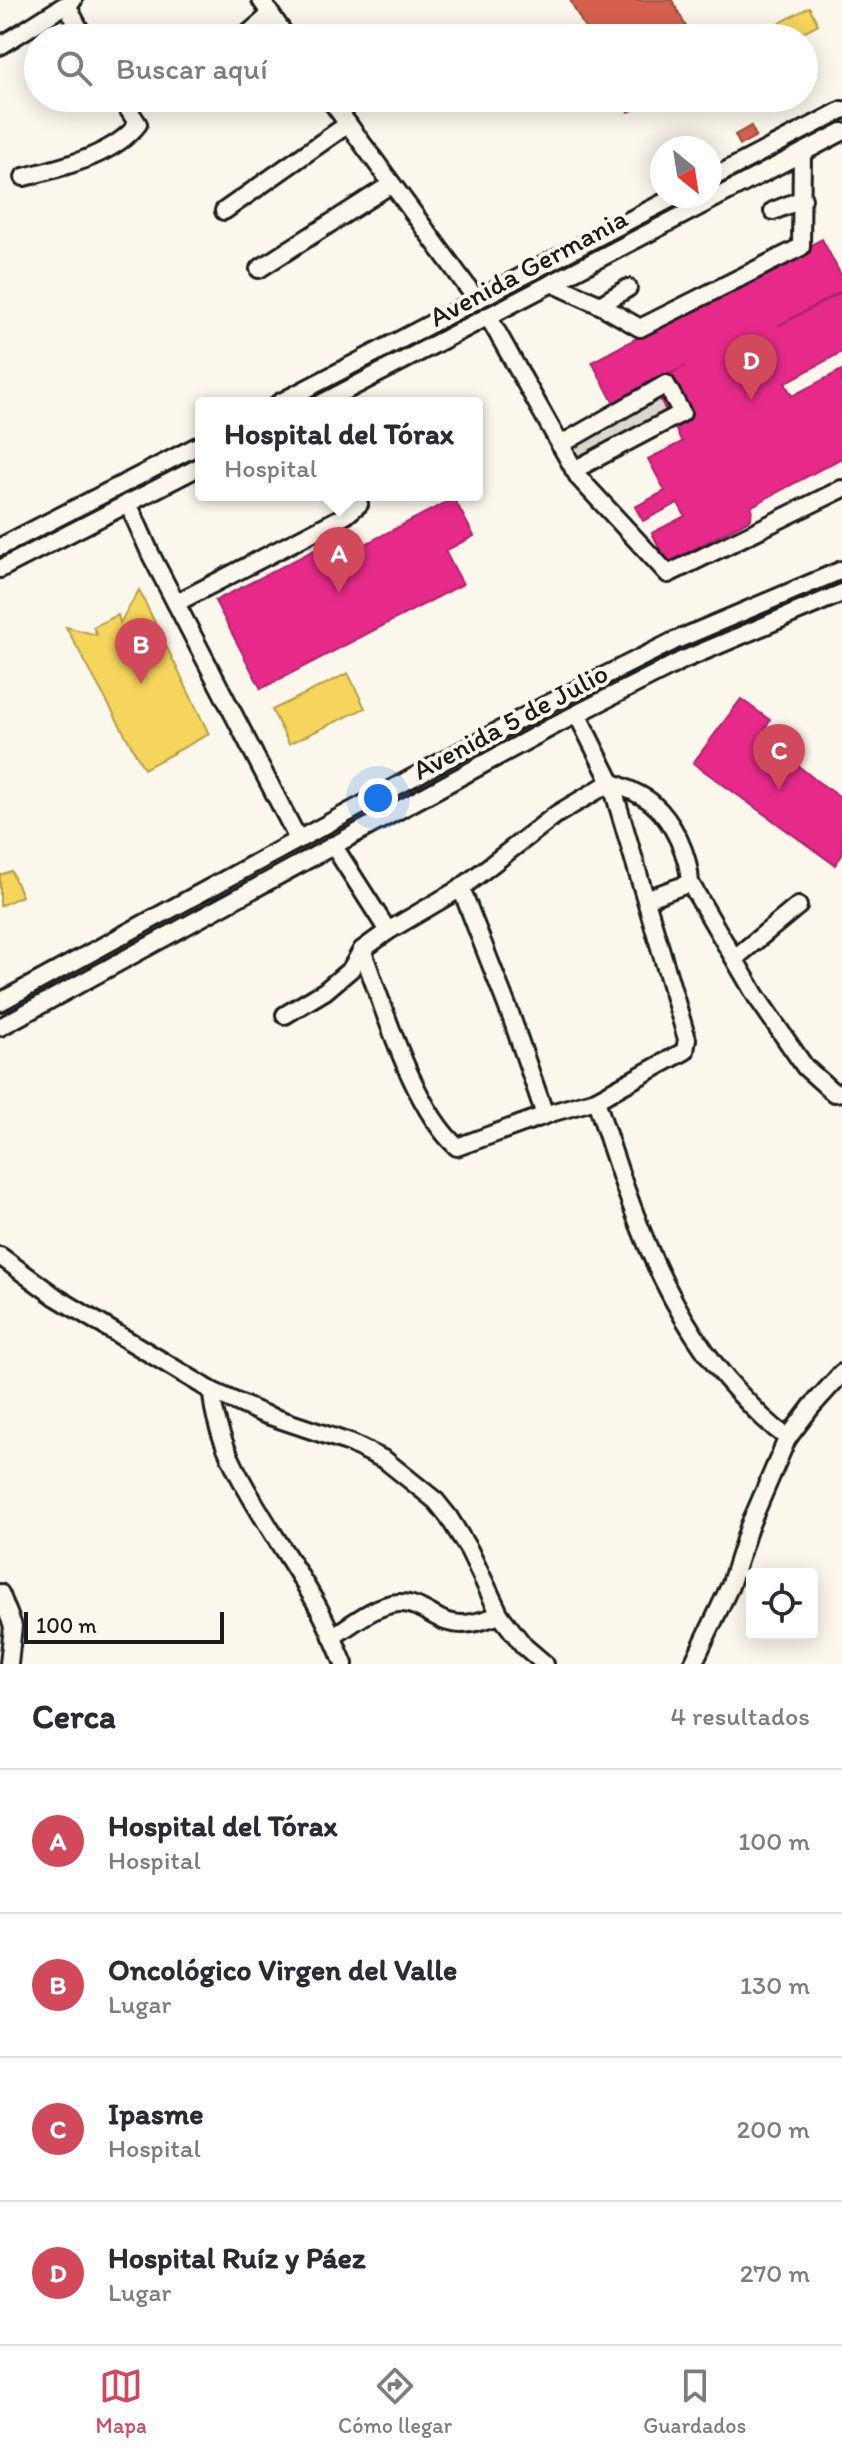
<!DOCTYPE html>
<html lang="es">
<head>
<meta charset="utf-8">
<style>
	body { margin:0; font-family:Itim,sans-serif; background:#f2f2f3; color:#2b2b33 }
	.controls { position:absolute; right:24px; bottom:24px; display:grid; overflow:hidden; border-radius:8px; box-shadow:0 4px 20px #0003 }
	.controls button { width:72px; height:72px; display:grid; place-items:center; padding:0; border:0; border-bottom:2px solid #e1e1e2; background:#fff; color:#2b2b33; font:40px sans-serif }
	.compass { position:absolute; left:650px; top:136px; width:72px; height:72px; border-radius:50%; background:#fff; box-shadow:0 4px 20px #0003; rotate:150deg }
	.scale { position:absolute; left:24px; bottom:20px; width:200px; box-sizing:border-box; padding-left:8px; border:4px solid #1c1c1c; border-top:0; font-size:22px; line-height:28px; white-space:nowrap; color:#1c1c1c; -webkit-text-stroke:6px #fbf7ec; paint-order:stroke }
	.you { position:absolute; left:378px; top:798px; width:28px; height:28px; margin:-20px; border:6px solid #fff; border-radius:50%; background:#1a73e8; box-shadow:0 0 0 12px #1a73e833 }
	.badge { display:grid; place-items:center; width:52px; height:52px; border-radius:50%; background:#d1495b; color:#fff; font-size:26px; font-weight:700 }
	.pin { position:absolute; translate:-50% -66px; filter:drop-shadow(0 2px 4px #0008) }
	.pin::after { content:''; position:absolute; top:42px; width:28px; height:24px; background:inherit; clip-path:polygon(0 0,100% 0,50% 100%) }
	.popup { position:absolute; left:195px; top:397px; width:288px; height:104px; box-sizing:border-box; display:grid; place-content:center; border-radius:8px; background:#fff; filter:drop-shadow(0 2px 6px #0005); font-size:26px; white-space:nowrap; color:#7c7c81 }
	.popup b { font-size:30px; color:#2b2b33 }
	.popup::after { content:''; position:absolute; left:50%; top:100%; margin-left:-16px; border:16px solid transparent; border-top-color:#fff }
	.list { margin:0; padding:0; list-style:none }
	h2 { display:flex; justify-content:space-between; align-items:center; height:104px; margin:0; padding:0 32px; font-size:34px }
	h2 small { font-size:26px; font-weight:400; color:#7c7c81 }
	.list li { display:grid; grid-template-columns:52px 1fr auto; gap:24px; align-items:center; box-sizing:border-box; height:144px; padding:0 32px; border-top:2px solid #e1e1e2 }
	.list b { display:block; font-size:30px; white-space:nowrap }
	.list p { margin:0; font-size:26px; white-space:nowrap; color:#7c7c81 }
	.list em { font-size:26px; font-style:normal; color:#7c7c81 }
	.icon { flex:none; width:44px; height:44px; fill:none; stroke:currentColor; stroke-width:2; stroke-linecap:round; stroke-linejoin:round }
	.map { position:relative; flex:none; width:842px; height:1664px; overflow:hidden }
	.search { position:absolute; background:#fff; box-shadow:0 4px 20px #0003; left:24px; right:24px; top:24px; height:88px; display:flex; align-items:center; gap:20px; box-sizing:border-box; padding:0 28px; border-radius:44px; color:#7c7c81; font-size:30px }
	.sheet { height:680px; background:#fff }
	nav { display:flex; justify-content:space-around; align-items:center; box-sizing:border-box; height:112px; border-top:2px solid #e1e1e2; background:#fff; font-size:22px; color:#7c7c81 }
	nav a { display:grid; justify-items:center; gap:4px }
	nav .on { color:#d1495b }
	.map>svg:first-child { display:block }
	.green { fill:#dad7ce; stroke:#7b7a75; stroke-width:2 }
	.homes { fill:#f6d55c; stroke:#b59e49; stroke-width:2 }
	.shops { fill:#d6604d; stroke:#9e4c3e; stroke-width:2 }
	.health { fill:#e7298a; stroke:#aa2569; stroke-width:2 }
	.lines { fill:none; stroke-linecap:round; stroke-linejoin:round }
	.minor-casing { stroke:#1c1c1c; stroke-width:22 }
	.minor { stroke:#fbf7ec; stroke-width:16 }
	.labels { text-anchor:middle; stroke-width:8; stroke-linejoin:round; paint-order:stroke }
	.street-label { font-size:28px; fill:#1c1c1c; stroke:#fbf7ec }
</style>
</head>
<body>
<div class="map">
<svg width="842" height="1664" viewBox="0 0 842 1664">
	<rect width="100%" height="100%" fill="#fbf7ec"/>
	<filter id="ink" filterUnits="userSpaceOnUse"><feTurbulence type="fractalNoise" baseFrequency=".0125" numOctaves="2"/><feDisplacementMap in="SourceGraphic" scale="16" xChannelSelector="R" yChannelSelector="G"/><feConvolveMatrix kernelMatrix="1 2 1 2 8 2 1 2 1" color-interpolation-filters="sRGB"/></filter>
	<g filter="url(#ink)">
		<path class="green" d="M662 396 670 411 578 460 570 445Z"/>
		<g class="homes">
			<path d="M809 7 818 24 793 38H753Z"/>
			<path d="M139 590 209 734 144 769 66 627 97 635 93 627 118 615 120 623Z"/>
			<path d="M348 673 365 708 289 744 272 710Z"/>
			<path d="M11 871 22 896 0 906V875Z"/>
		</g>
		<g class="shops">
			<path d="M570 0H672L692 38H590Z"/>
			<path d="M621 98H657L629 112Z"/>
			<path d="M751 126 756 136 740 145 735 135Z"/>
		</g>
		<g class="health">
			<path d="M822 239 842 277V291L778 326 842 292V352L785 383 792 396 842 370V458L752 506 751 519 667 563 652 533 685 516 678 503 643 521 635 507 665 491 648 459 682 442 658 395 660 379 685 366 614 404 592 362Z"/>
			<path d="M454 498 474 536 445 551 463 584 261 689 215 601 347 533 356 549Z"/>
			<path d="M741 699 770 720 762 736 817 781 842 798V855L835 865 693 763Z"/>
		</g>
		<g class="lines">
			<defs>
				<g id="minor">
					<path d="M261 0 287 38"/>
					<path d="M67 5 84 38"/>
					<path d="M243 38 270 15"/>
					<path d="M0 46 73 0"/>
					<path d="M329 98 477 300"/>
					<path d="M24 177C62 167 113 156 138 124L121 98"/>
					<path d="M710 179 842 110"/>
					<path d="M224 211 348 124"/>
					<path d="M773 211 803 199"/>
					<path d="M259 269 390 185"/>
					<path d="M552 283 600 305 640 328 801 247 802 153"/>
					<path d="M600 305 628 288"/>
					<path d="M488 316 579 478 668 574 842 489"/>
					<path d="M279 403 676 196"/>
					<path d="M322 403 842 132"/>
					<path d="M560 445 666 384 682 413 574 470"/>
					<path d="M128 503 151 555 298 839"/>
					<path d="M0 547 201 444"/>
					<path d="M0 569 201 466"/>
					<path d="M176 603 346 515 359 504 357 495"/>
					<path d="M333 845 388 931"/>
					<path d="M461 888 511 1016 545 1115"/>
					<path d="M646 899 690 883"/>
					<path d="M362 950C384 1007 413 1108 457 1147L554 1112 596 1100 685 1051 687 1039 611 782 577 714"/>
					<path d="M735 958 798 906"/>
					<path d="M0 1002 546 705 674 641 842 570"/>
					<path d="M285 1015 325 991 351 969 362 950 388 931 461 888 557 814 611 782C624 788 641 793 652 803 673 821 689 855 690 883L756 996 805 1067 834 1093 842 1092"/>
					<path d="M0 1027 557 724 683 660 842 593"/>
					<path d="M596 1100C630 1205 662 1310 739 1393 755 1410 769 1425 788 1438"/>
					<path d="M0 1256 56 1297 212 1391 261 1413 350 1443 385 1460 436 1501 448 1516 469 1550 500 1615 524 1646 545 1664"/>
					<path d="M212 1391C214 1459 286 1547 318 1607 328 1625 336 1645 344 1664"/>
					<path d="M0 1593 13 1626 9 1664"/>
					<path d="M332 1637C351 1625 376 1604 399 1603 416 1602 430 1615 445 1621 464 1628 482 1621 500 1615"/>
					<path d="M693 1664 730 1586 749 1527 787 1439 812 1406 842 1373"/>
				</g>
			</defs>
			<use href="#minor" class="minor-casing"/>
			<use href="#minor" class="minor"/>
		</g>
	</g>
	<g class="labels">
		<g class="street-label">
			<text transform="translate(528 267) rotate(-28)" y="10">Avenida Germania</text>
			<text transform="translate(510 721) rotate(-28)" y="10">Avenida 5 de Julio</text>
		</g>
	</g>
</svg>
<div class="controls">
<button><svg class="icon" aria-label="locate" viewBox="0 0 24 24"><circle cx="12" cy="12" r="6"/><path d="M12 2v4M12 18v4M2 12h4M18 12h4"/></svg></button>
</div>
<svg class="compass" viewBox="-18 -18 36 36"><path d="M0-13l5 13h-10z" fill="#e53935"/><path d="M0 13l5-13h-10z" fill="#7c7c81"/></svg>
<div class="scale">100 m</div>
<div class="you"></div>
<div class="pin badge" style="left:339px;top:593px">A</div>
<div class="popup"><b>Hospital del Tórax</b>Hospital</div>
<div class="pin badge" style="left:141px;top:684px">B</div>
<div class="pin badge" style="left:779px;top:790px">C</div>
<div class="pin badge" style="left:751px;top:400px">D</div>
<div class="search"><svg class="icon" aria-label="search" viewBox="0 0 24 24"><circle cx="10" cy="10" r="6"/><path d="M15 15l6 6"/></svg>Buscar aquí</div>
</div>
<section class="sheet">
<h2>Cerca<small>4 resultados</small></h2>
<ul class="list">
<li><span class="badge">A</span><div><b>Hospital del Tórax</b><p>Hospital</p></div><em>100 m</em></li>
<li><span class="badge">B</span><div><b>Oncológico Virgen del Valle</b><p>Lugar</p></div><em>130 m</em></li>
<li><span class="badge">C</span><div><b>Ipasme</b><p>Hospital</p></div><em>200 m</em></li>
<li><span class="badge">D</span><div><b>Hospital Ruíz y Páez</b><p>Lugar</p></div><em>270 m</em></li>
</ul>
</section>
<nav>
<a class="on"><svg class="icon" aria-label="map" viewBox="0 0 24 24"><path d="M3 6l6-2 6 2 6-2v14l-6 2-6-2-6 2zM9 4v14M15 6v14"/></svg>Mapa</a>
<a><svg class="icon" aria-label="directions" viewBox="0 0 24 24"><path d="M12 3l9 9-9 9-9-9zM9 14v-3h6M13 9l2 2-2 2"/></svg>Cómo llegar</a>
<a><svg class="icon" aria-label="saved" viewBox="0 0 24 24"><path d="M7 4h10v16l-5-4-5 4z"/></svg>Guardados</a>
</nav>
</body>
</html>
